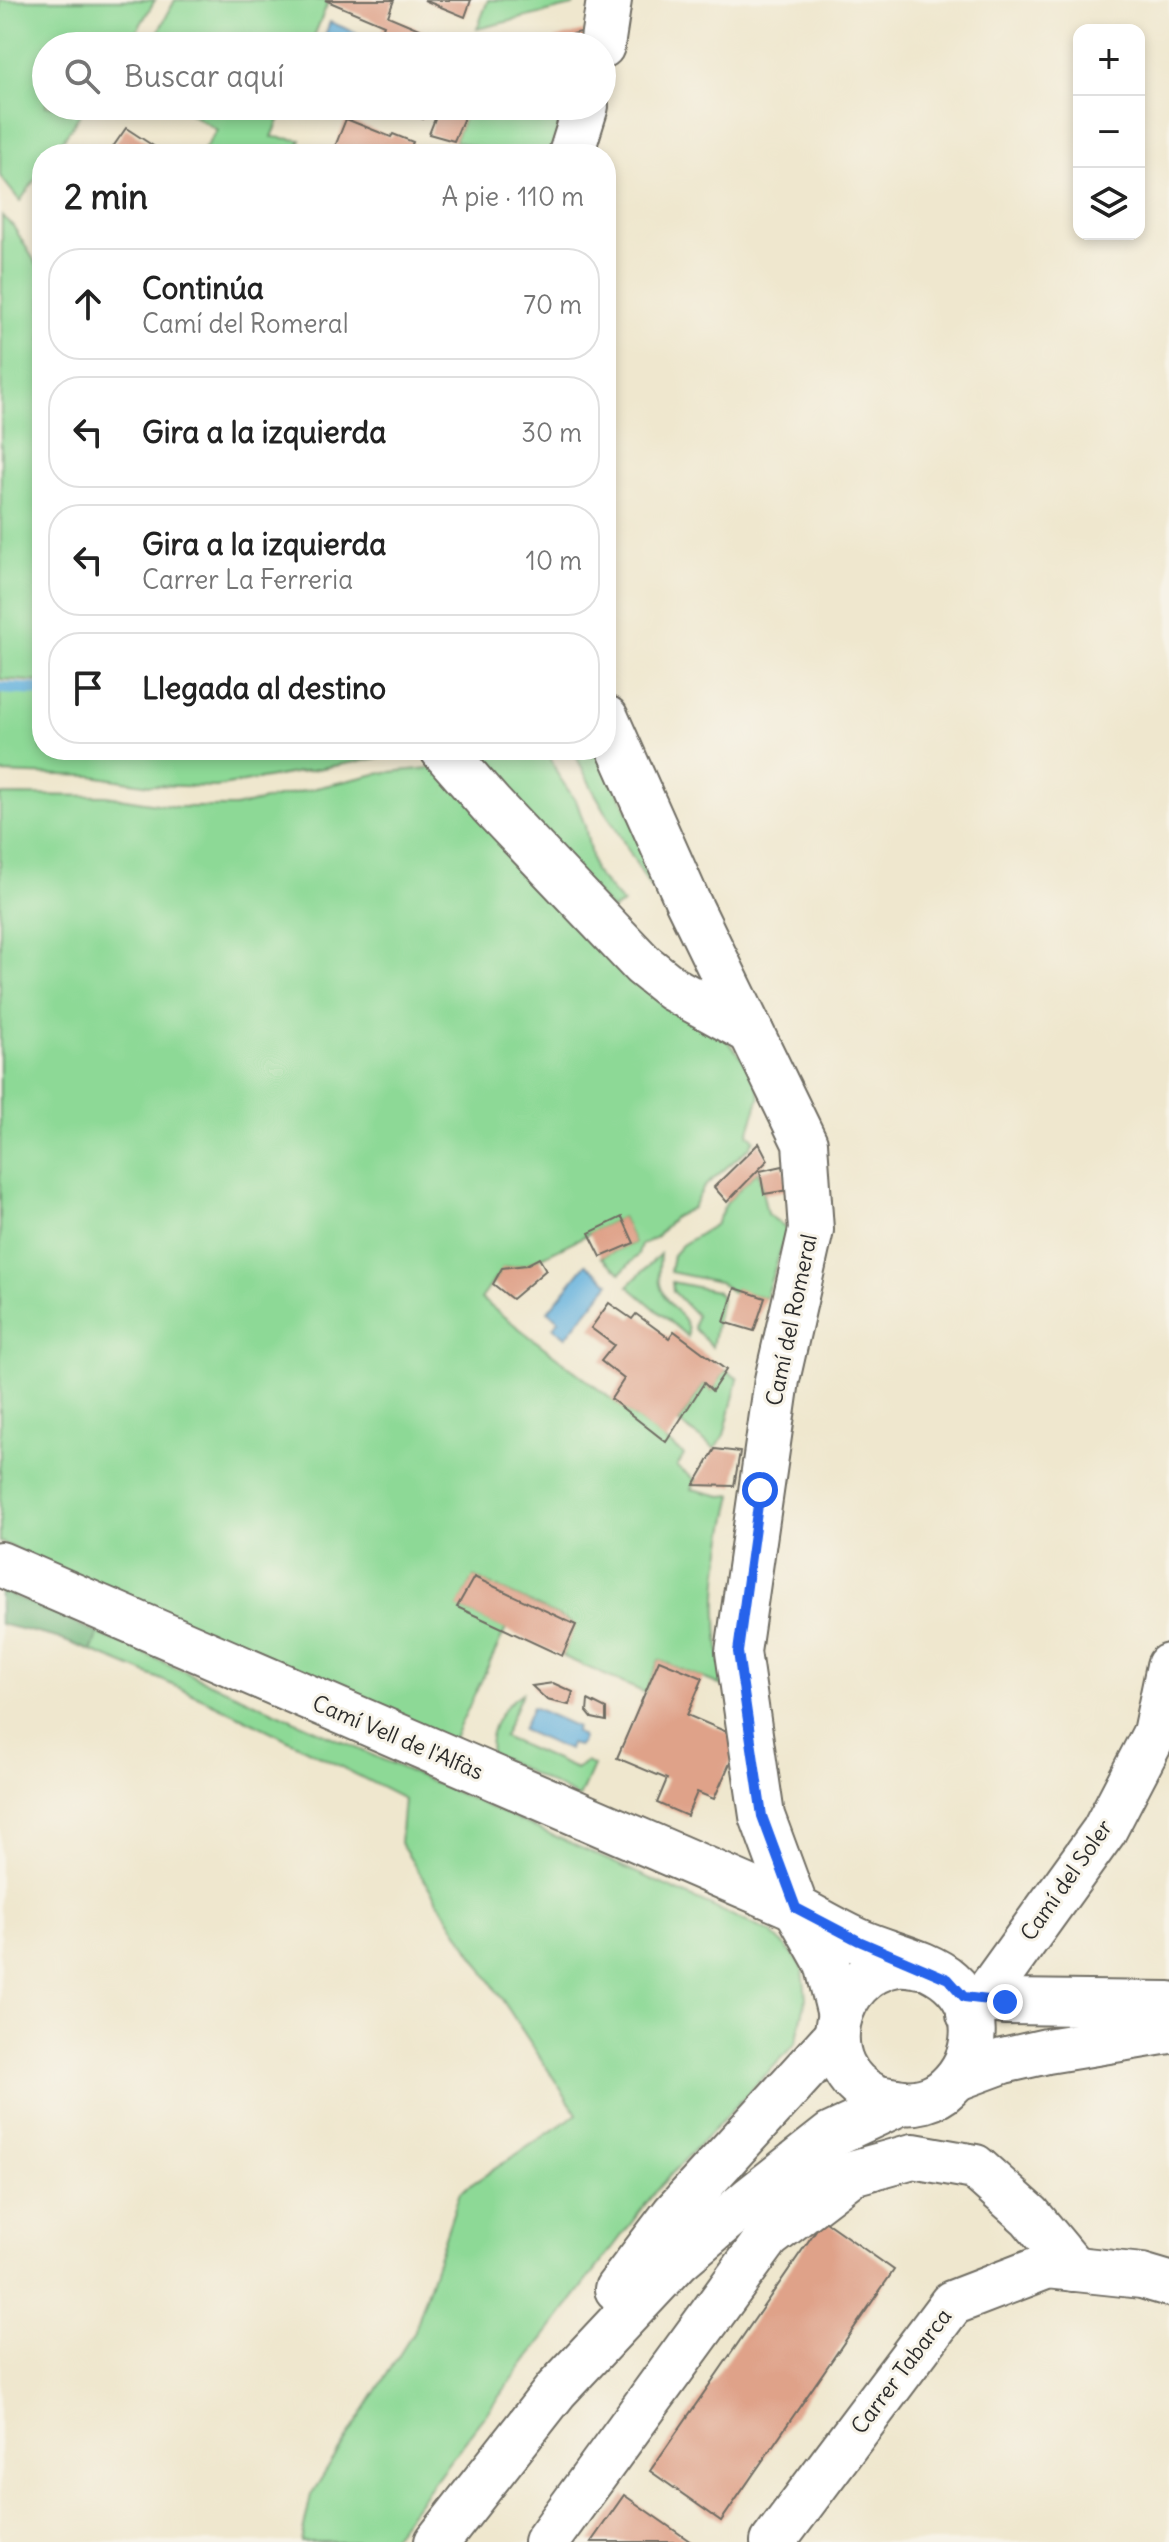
<!DOCTYPE html>
<html lang="es">
<head>
<meta charset="utf-8">
<style>
	body { margin:0; font-family:Delius,sans-serif; background:#f6f6f6; color:#222 }
	.controls { position:absolute; right:24px; top:24px; display:grid; overflow:hidden; border-radius:16px; box-shadow:0 4px 12px #0003 }
	.controls button { width:72px; height:72px; display:grid; place-items:center; padding:0; border:0; border-bottom:2px solid #e0e0e0; background:#fff; color:#222; font:40px sans-serif }
	.stop { position:absolute; width:24px; height:24px; margin:-18px; border:6px solid #2563eb; border-radius:50%; background:#fff }
	.stop.end { background:#2563eb; border-color:#fff; box-shadow:0 2px 8px #0008 }
	.list { margin:0; padding:0; list-style:none }
	h2 { display:flex; justify-content:space-between; align-items:center; height:104px; margin:0; padding:0 32px; font-size:34px }
	h2 small { font-size:26px; font-weight:400; color:#767676 }
	.list li { display:grid; grid-template-columns:52px 1fr auto; gap:24px; align-items:center; box-sizing:border-box; height:112px; margin:0 16px 16px; padding:0 16px; border:2px solid #e0e0e0; border-radius:32px }
	.list b { display:block; font-size:30px; white-space:nowrap }
	.list p { margin:0; font-size:26px; white-space:nowrap; color:#767676 }
	.list em { font-size:26px; font-style:normal; color:#767676 }
	.icon { flex:none; width:44px; height:44px; fill:none; stroke:currentColor; stroke-width:2; stroke-linecap:round; stroke-linejoin:round }
	.map { position:relative; flex:none; width:1169px; height:2542px; overflow:hidden }
	.search { position:absolute; background:#fff; box-shadow:0 4px 12px #0003; left:32px; top:32px; width:584px; height:88px; display:flex; align-items:center; gap:20px; box-sizing:border-box; padding:0 28px; border-radius:44px; color:#767676; font-size:30px }
	.panel { position:absolute; background:#fff; box-shadow:0 4px 12px #0003; left:32px; top:144px; width:584px; height:616px; border-radius:32px }
	.map>svg:first-child { display:block }
	.green { fill:#8dd996; stroke:#5c8260; stroke-width:2 }
	.forest { fill:#72b97f; stroke:#4e7255; stroke-width:2 }
	.water { fill:#64b1dd; stroke:#486e84; stroke-width:2 }
	.lines { fill:none; stroke-linecap:round; stroke-linejoin:round }
	.stream { stroke:#64b1dd; stroke-width:12 }
	.building { fill:#dfa289 }
	.minor-casing { stroke:#706d64; stroke-width:48 }
	.minor { stroke:#fff; stroke-width:44 }
	.route { stroke:#2563eb; stroke-width:10 }
	.labels { text-anchor:middle; stroke-width:6; stroke-linejoin:round; paint-order:stroke }
	.street-label { font-size:22px; fill:#2b2b2b; stroke:#f7f3e8 }
</style>
</head>
<body>
<div class="map">
<svg width="1169" height="2542" viewBox="0 0 1169 2542">
	<rect width="100%" height="100%" fill="#f7f3e8"/>
	<filter id="ink" filterUnits="userSpaceOnUse"><feTurbulence type="fractalNoise" baseFrequency=".0125" numOctaves="2"/><feDisplacementMap in="SourceGraphic" scale="16" xChannelSelector="R" yChannelSelector="G"/><feConvolveMatrix kernelMatrix="1 2 1 2 8 2 1 2 1" color-interpolation-filters="sRGB"/></filter>
	<filter id="wash" filterUnits="userSpaceOnUse"><feTurbulence type="fractalNoise" baseFrequency=".006" numOctaves="4" result="noise"/><feDisplacementMap in="SourceGraphic" scale="32" xChannelSelector="R" yChannelSelector="G"/><feGaussianBlur stdDeviation="1.8" result="paint"/><feColorMatrix in="noise" values="0 0 0 0 0 0 0 0 0 0 0 0 0 0 0 0 0 1.4 0 .05"/><feComposite in="paint" operator="in"/></filter>
	<g filter="url(#wash)">
		<rect width="100%" height="100%" fill="#efe7ce"/>
		<g class="green">
			<path d="M0 0H155L128 46H46V106H86L53 154H42V170L20 201 0 176Z"/>
			<path d="M175 0H329L310 46H151Z"/>
			<path d="M488 0H575L573 6 477 29Z"/>
			<path d="M178 106H285L272 137 301 140 295 154H201L217 130Z"/>
			<path d="M469 106 482 108 574 106 559 154H499L454 141Z"/>
			<path d="M2 216 13 226 42 273V682L0 679Z"/>
			<path d="M0 691 42 693V750H422L216 787 150 785 92 776 0 773Z"/>
			<path d="M460 750H547L558 775 577 803 585 826 594 871 623 904 612 910Z"/>
			<path d="M573 750H598L662 880 650 887 593 790Z"/>
			<path d="M438 767 712 1022 753 1071 760 1096 748 1134 754 1139 750 1147 704 1187 692 1208 674 1217 656 1237 641 1245 638 1255 621 1273 601 1257 634 1243 622 1217 526 1265 503 1268 481 1299 684 1455 677 1467 696 1480 692 1489 722 1496 733 1495C717 1562 709 1620 727 1688L659 1660 645 1693 562 1656 575 1624 474 1577 458 1607 506 1629 452 1742 0 1542V795L106 796 176 807H235L380 773Z"/>
			<path d="M758 1170 767 1214 788 1229 765 1298 735 1289 733 1293 719 1282 670 1272 673 1255 682 1245 716 1224 727 1202Z"/>
			<path d="M660 1254C659 1268 657 1280 663 1293 671 1312 690 1315 688 1337L628 1286Z"/>
			<path d="M672 1282 716 1291 721 1297 712 1347 694 1328 696 1315 673 1291Z"/>
			<path d="M726 1370 738 1379 724 1435 715 1449 679 1423 704 1383 712 1391Z"/>
			<path d="M98 1633 772 1933 794 1955 803 1970 806 1998 796 2043 658 2188 388 2542H301L311 2495 413 2333 460 2192 577 2114 400 1843 404 1799C301 1747 199 1692 91 1651Z"/>
			<path d="M522 1693 503 1737 576 1769 586 1762 593 1766 579 1798 491 1753C487 1729 502 1706 522 1693Z"/>
		</g>
		<path class="forest" d="M0 1590 98 1633 91 1651 57 1638 0 1624Z"/>
		<g class="water">
			<path d="M330 22 357 33 352 46H321Z"/>
			<path d="M586 1264 610 1283 566 1337 553 1327 559 1320 548 1311Z"/>
			<path d="M532 1707 577 1727 575 1732 582 1737 581 1744 577 1746 570 1744 568 1750 522 1730Z"/>
		</g>
		<g class="lines">
			<path class="stream" d="M0 688 42 690"/>
		</g>
		<g id="blocks">
			<g class="building">
				<path d="M325 0H394L388 16 433 35 435 32 455 40 453 46H376L384 25Z"/>
				<path d="M424 0H471L465 17Z"/>
				<path d="M584 31 583 46H555L554 39Z"/>
				<path d="M392 106H428L423 119Z"/>
				<path d="M440 106H469L454 141 429 134Z"/>
				<path d="M346 119 391 137 393 134 413 142 408 154H332Z"/>
				<path d="M126 128 158 149 155 154H108Z"/>
				<path d="M759 1143 768 1160 727 1202 714 1187Z"/>
				<path d="M783 1166 789 1190 764 1194 760 1171Z"/>
				<path d="M622 1217 634 1243 601 1257 589 1233Z"/>
				<path d="M539 1258 546 1270 512 1299 493 1284 502 1268 526 1265Z"/>
				<path d="M735 1288 765 1298 754 1331 724 1322Z"/>
				<path d="M609 1303 632 1319 636 1314 669 1338 674 1331 726 1370 712 1391 704 1383 666 1442 611 1399 624 1379 601 1361 614 1345 591 1328Z"/>
				<path d="M715 1449 740 1452 734 1486 694 1485Z"/>
				<path d="M474 1577 576 1625 562 1656 457 1607Z"/>
				<path d="M659 1660 703 1678 687 1715 741 1738 714 1799 697 1792 687 1816 657 1803 667 1779 617 1758Z"/>
				<path d="M553 1683 573 1692 569 1705 547 1700 532 1686Z"/>
				<path d="M588 1700 606 1709V1721L592 1718 587 1712Z"/>
				<path d="M823 2220 894 2270 721 2521 650 2471Z"/>
				<path d="M624 2495 691 2542H591Z"/>
			</g>
		</g>
	</g>
	<g filter="url(#ink)">
		<use href="#blocks" fill-opacity="0" stroke="#706d64" stroke-width="2"/>
		<g class="lines">
			<defs>
				<g id="minor">
					<path d="M602 46 609 0"/>
					<path d="M571 154 586 106"/>
					<path d="M606 718 687 900 805 1143 811 1230 777 1380 738 1652 762 1816 796 1908 827 1963 840 2015"/>
					<path d="M443 750 491 805 643 965 673 989 751 1032"/>
					<path d="M0 1564 796 1908C817 1919 838 1932 861 1942 886 1953 929 1962 950 1981 983 2010 978 2059 948 2087 935 2100 914 2105 897 2101 890 2100 880 2099 874 2096 812 2066 833 1975 897 1964 904 1963 914 1965 921 1966"/>
					<path d="M964 1997 1005 2002 1169 2004"/>
					<path d="M969 2014 983 1999 1104 1831 1155 1733 1169 1666"/>
					<path d="M957 2078 1003 2061 1047 2051 1169 2031"/>
					<path d="M617 2289 674 2214 835 2037"/>
					<path d="M437 2542 556 2390 678 2260 750 2199 831 2135 902 2102"/>
					<path d="M546 2542 768 2237 852 2173 913 2156 975 2167 1030 2216 1074 2269"/>
					<path d="M773 2542 952 2303 1048 2266 1142 2276 1169 2284"/>
				</g>
			</defs>
			<use href="#minor" class="minor-casing"/>
			<use href="#minor" class="minor"/>
		</g>
	</g>
	<g class="lines" filter="url(#ink)">
		<path class="route" d="M760 1490 738 1652 762 1816 796 1908 859 1941 948 1979 964 1997 1005 2002"/>
	</g>
	<g class="labels">
		<g class="street-label">
			<text transform="translate(791 1320) rotate(-78)" y="8">Camí del Romeral</text>
			<text transform="translate(398 1737) rotate(23)" y="8">Camí Vell de l'Alfàs</text>
			<text transform="translate(1066 1880) rotate(-55)" y="8">Camí del Soler</text>
			<text transform="translate(901 2371) rotate(-53)" y="8">Carrer Tabarca</text>
		</g>
	</g>
</svg>
<div class="controls">
<button>+</button>
<button>−</button>
<button><svg class="icon" aria-label="layers" viewBox="0 0 24 24"><path d="M12 4l9 5-9 5-9-5zM3 14l9 5 9-5"/></svg></button>
</div>
<div class="stop" style="left:760px;top:1490px"></div>
<div class="stop end" style="left:1005px;top:2002px"></div>
<div class="search"><svg class="icon" aria-label="search" viewBox="0 0 24 24"><circle cx="10" cy="10" r="6"/><path d="M15 15l6 6"/></svg>Buscar aquí</div>
<section class="panel">
<h2>2 min<small>A pie · 110 m</small></h2>
<ul class="list">
<li><svg class="icon" aria-label="ahead" viewBox="0 0 24 24"><path d="M12 20V5M6 11l6-6 6 6"/></svg><div><b>Continúa</b><p>Camí del Romeral</p></div><em>70 m</em></li>
<li><svg class="icon" aria-label="left" viewBox="0 0 24 24"><path d="M17 20v-9H6M10 6l-5 5 5 5"/></svg><div><b>Gira a la izquierda</b></div><em>30 m</em></li>
<li><svg class="icon" aria-label="left" viewBox="0 0 24 24"><path d="M17 20v-9H6M10 6l-5 5 5 5"/></svg><div><b>Gira a la izquierda</b><p>Carrer La Ferreria</p></div><em>10 m</em></li>
<li><svg class="icon" aria-label="arrive" viewBox="0 0 24 24"><path d="M6 21V4h12l-3 4 3 4H6"/></svg><div><b>Llegada al destino</b></div></li>
</ul>
</section>
</div>
</body>
</html>
